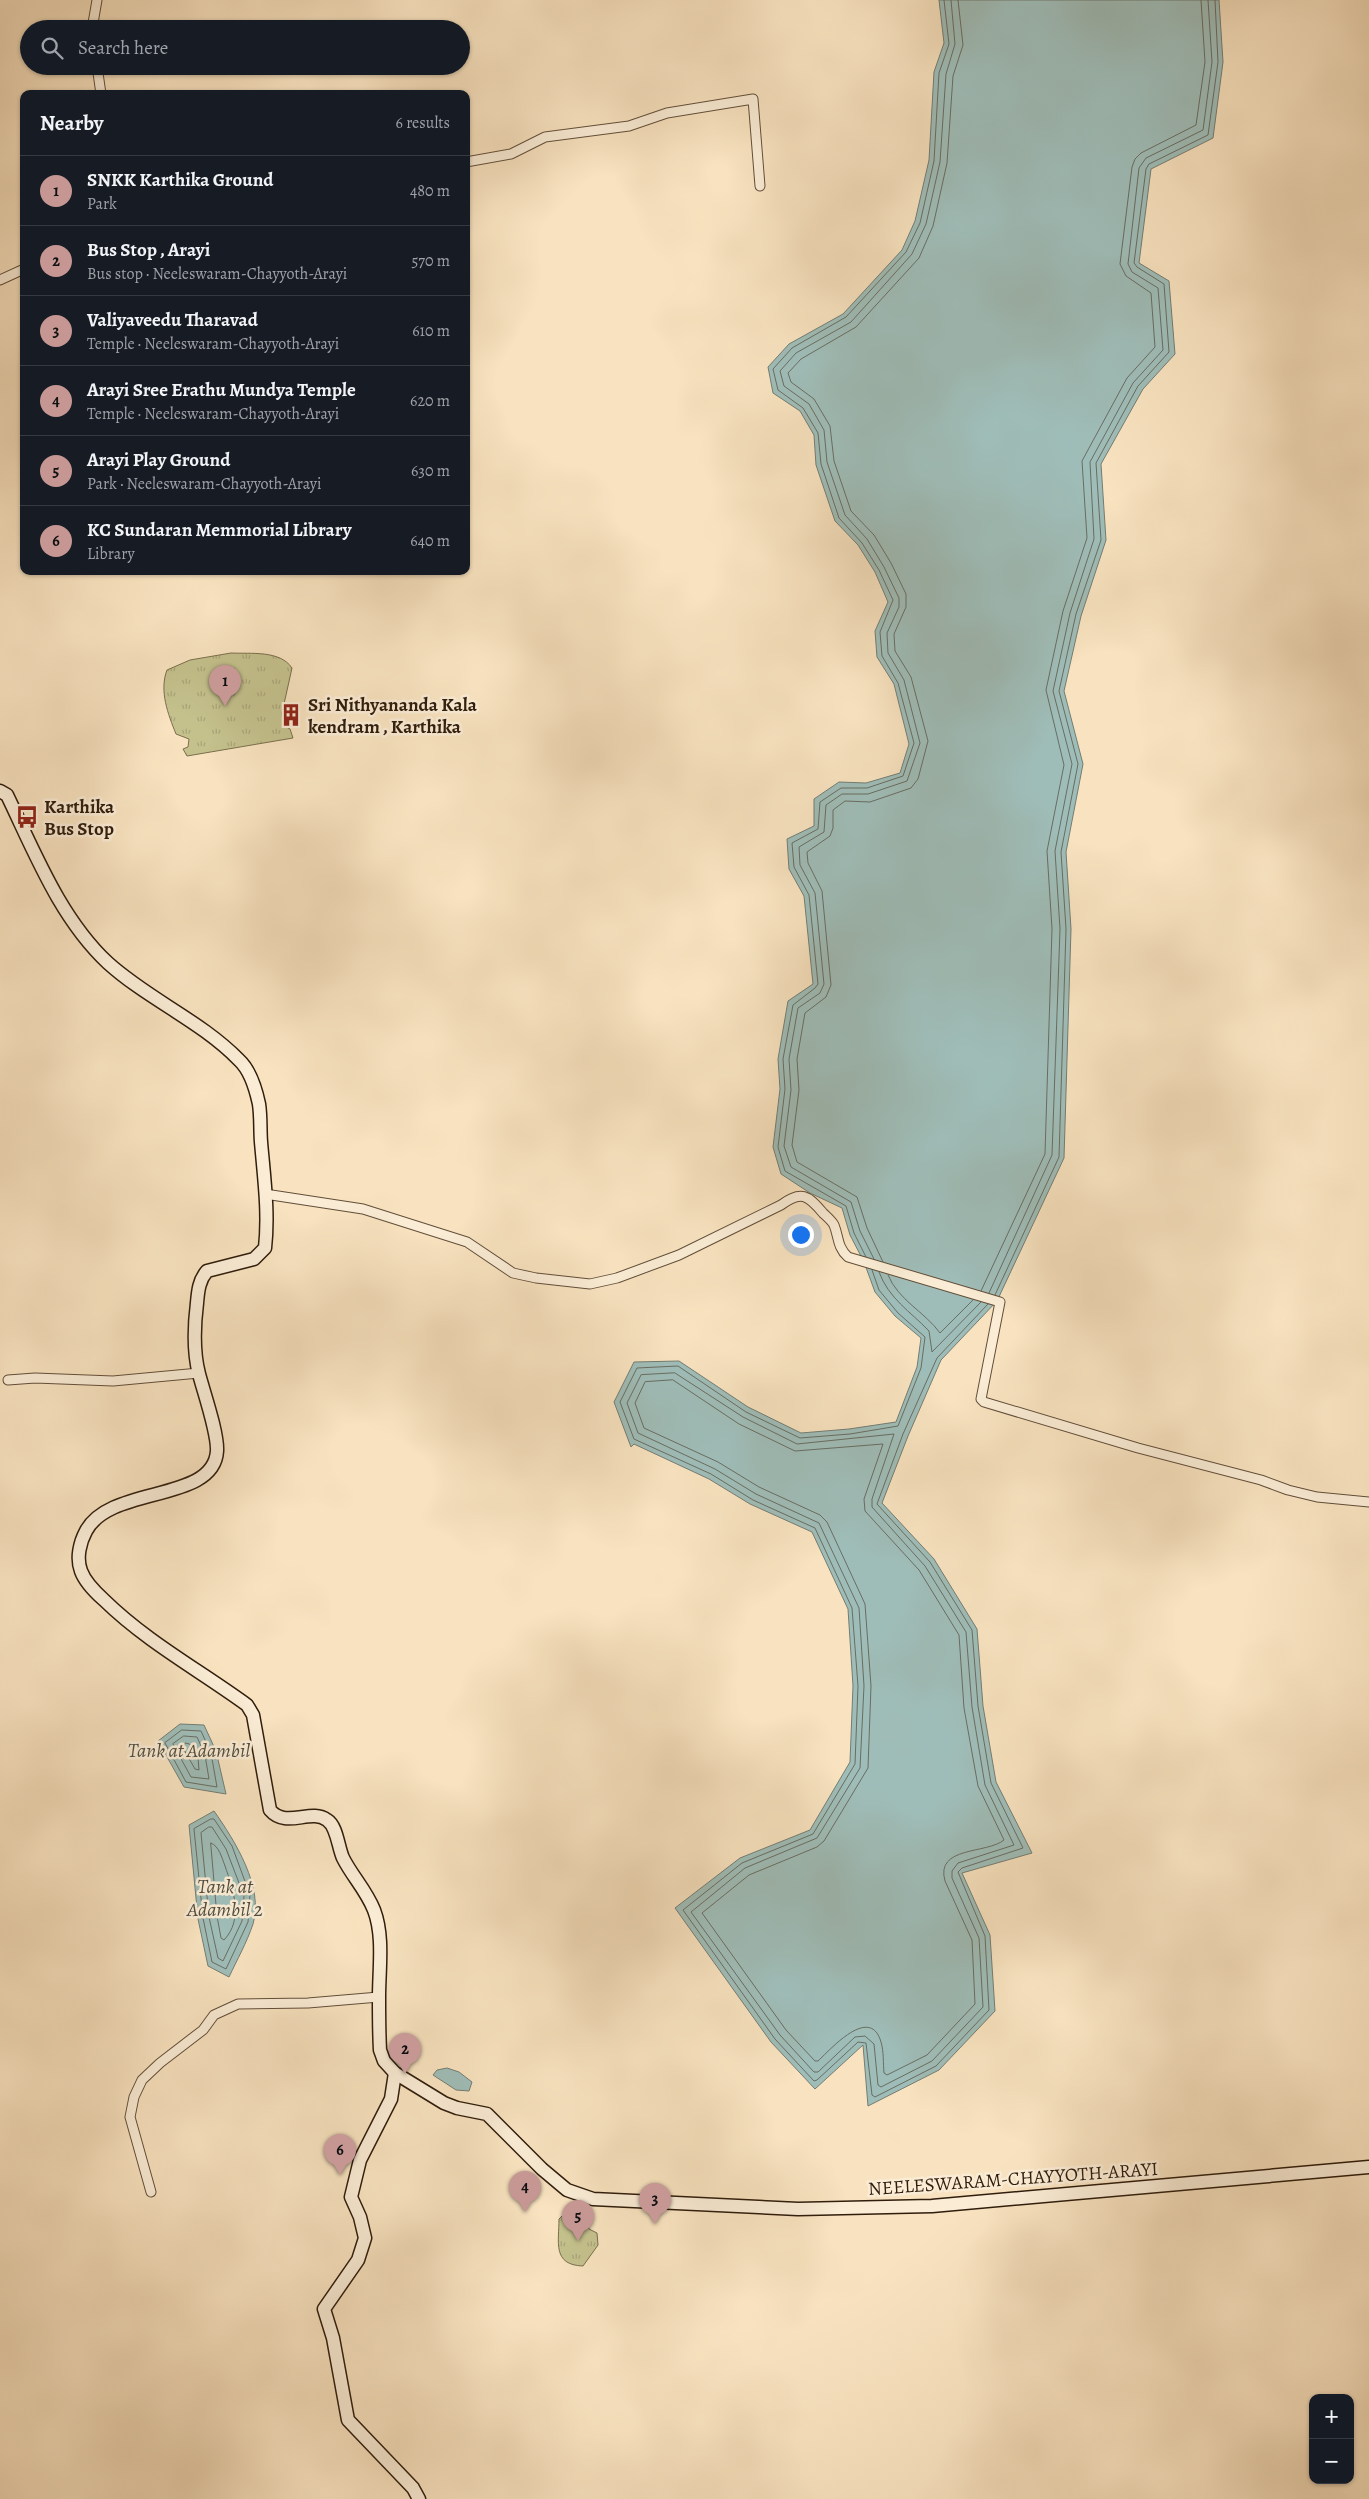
<!DOCTYPE html>
<html lang="en">
<head>
<meta charset="utf-8">
<style>
	body { margin:0; font-family:Alegreya,serif; background:#20242c; color:#f1f3f6 }
	.controls { position:absolute; right:15px; bottom:15px; display:grid; overflow:hidden; border-radius:10px; box-shadow:0 1px 4px #0004 }
	.controls button { width:45px; height:45px; display:grid; place-items:center; padding:0; border:0; border-bottom:1px solid #363941; background:#171b24; color:#f1f3f6; font:25px sans-serif }
	.you { position:absolute; left:800px; top:1234px; width:18px; height:18px; margin:-12px; border:4px solid #fff; border-radius:50%; background:#1a73e8; box-shadow:0 0 0 8px #1a73e833 }
	.badge { display:grid; place-items:center; width:32px; height:32px; border-radius:50%; background:#c59692; color:#111; font-size:16px; font-weight:700 }
	.pin { position:absolute; translate:-50% -41px; filter:drop-shadow(0 1px 2px #0008) }
	.pin::after { content:''; position:absolute; top:26px; width:18px; height:15px; background:inherit; clip-path:polygon(0 0,100% 0,50% 100%) }
	.list { margin:0; padding:0; list-style:none }
	h2 { display:flex; justify-content:space-between; align-items:center; height:65px; margin:0; padding:0 20px; font-size:21px }
	h2 small { font-size:16px; font-weight:400; color:#9ea1a6 }
	.list li { display:grid; grid-template-columns:32px 1fr auto; gap:15px; align-items:center; box-sizing:border-box; height:70px; padding:0 20px; border-top:1px solid #363941 }
	.list b { display:block; font-size:19px; white-space:nowrap }
	.list p { margin:0; font-size:16px; white-space:nowrap; color:#9ea1a6 }
	.list em { font-size:16px; font-style:normal; color:#9ea1a6 }
	.icon { flex:none; width:28px; height:28px; fill:none; stroke:currentColor; stroke-width:2; stroke-linecap:round; stroke-linejoin:round }
	.map { position:relative; flex:none; width:1369px; height:2499px; overflow:hidden }
	.search { position:absolute; background:#171b24; box-shadow:0 1px 4px #0004; left:20px; top:20px; width:450px; height:55px; display:flex; align-items:center; gap:12px; box-sizing:border-box; padding:0 18px; border-radius:28px; color:#9ea1a6; font-size:19px }
	.panel { position:absolute; background:#171b24; box-shadow:0 1px 4px #0004; left:20px; top:90px; width:450px; height:485px; border-radius:10px }
	.map>svg:first-child { display:block }
	.park { fill:url(#park-tufts); stroke:#7a6f4c }
	.water { fill:#9fbdb8; stroke:#737d73 }
	.lines { fill:none; stroke-linecap:round; stroke-linejoin:round }
	.shore { stroke:#686d62; stroke-width:1 }
	.street-casing { stroke:#624e39; stroke-width:11 }
	.secondary-casing { stroke:#301d0c; stroke-width:15 }
	.street { stroke:#faecd5; stroke-width:9 }
	.secondary { stroke:#faecd5; stroke-width:12 }
	.labels { text-anchor:middle; stroke-width:5; stroke-linejoin:round; paint-order:stroke }
	.poi-label { font-size:19px; font-weight:bold; fill:#301d0c; stroke:#faecd5; text-anchor:start }
	.street-label { font-size:19px; fill:#301d0c; stroke:#faecd5 }
	.water-label { font-size:20px; font-style:italic; fill:#514d40; stroke:#faecd5 }
</style>
</head>
<body>
<div class="map">
<svg width="1369" height="2499" viewBox="0 0 1369 2499">
	<defs>
		<pattern id="park-tufts" width="24" height="20" patternUnits="userSpaceOnUse" patternTransform="scale(1.25)"><rect width="24" height="20" fill="#c4c18d"/><path d="M3 7l-1-3M5 7V3M7 7l1-3M15 17l-1-3M17 17v-4M19 17l1-3" fill="none" stroke="#a9a578"/></pattern>
	</defs>
	<rect width="100%" height="100%" fill="#f8e2bf"/>
	<filter id="stains"><feTurbulence type="fractalNoise" baseFrequency=".004" numOctaves="4"/><feColorMatrix values="0 0 0 0 .2 0 0 0 0 .09 0 0 0 0 .02 0 0 0 .5 -.17"/></filter>
	<radialGradient id="worn" r=".72"><stop offset=".6" stop-color="#630" stop-opacity="0"/><stop offset="1" stop-color="#630" stop-opacity=".3"/></radialGradient>
	<g class="park">
		<path d="M231 653C251 654 280 650 292 668L282 713 283 725 290 729 293 738 187 756 183 749 188 747 189 739 176 734C168 714 159 691 167 670L190 660Z"/>
		<path d="M577 2212 578 2217H586L589 2229 597 2233 598 2245 583 2266C552 2265 559 2242 559 2219L563 2215Z"/>
	</g>
	<g class="water">
		<path d="M939 0H1219L1223 62 1213 138 1151 169 1139 263 1169 281 1175 354 1143 389 1101 464 1106 540 1081 616 1064 691 1083 764 1066 852 1071 929 1064 1158 997 1301 941 1360 908 1436 882 1503 934 1559 977 1629 983 1706 996 1782 1032 1853 962 1873 990 1935 995 2011 939 2070 868 2106 863 2045 815 2089 771 2042 675 1908 740 1858 810 1830 850 1762 853 1686 848 1609 812 1532 750 1504 709 1479 634 1444 631 1447 614 1402 634 1362 679 1361 748 1407 801 1433 849 1429 896 1422 917 1367 921 1338 895 1316 875 1292 864 1262 850 1235 842 1208 810 1193 781 1174 773 1147 780 1089 778 1059 788 1001 813 984 804 896 789 869 787 839 814 826V799L839 782 866 783 900 773 909 744 894 684 877 657 875 631 888 602 875 572 858 545 835 521 816 465 814 435 800 411 773 393 768 367 789 344 843 314 902 250 915 221 929 160 934 72 944 43Z"/>
		<path d="M180 1724 204 1725 216 1751 226 1794 184 1787 158 1741Z"/>
		<path d="M214 1811C235 1841 264 1887 253 1924 247 1942 237 1960 229 1977L208 1966 198 1919 189 1825Z"/>
		<path d="M447 2068 459 2072 472 2082 469 2091 456 2090 433 2075 437 2070Z"/>
	</g>
	<g class="lines">
		<g class="shore">
			<path d="M866 1257 854 1233 846 1206 785 1171 778 1147 785 1089 783 1059 793 1005 815 988 818 984 809 895 794 867 792 843 818 829 820 802 841 788H867L903 776 914 743 898 683 882 656 880 632 893 600 879 570 862 543 839 518 821 464 818 433 803 408 778 390 773 369 792 348 846 317 906 252 920 223 934 161 939 73 949 44 944 0"/>
			<path d="M874 1259 860 1231 851 1202 791 1167 784 1146 791 1090 789 1059 798 1008 820 993 824 984 815 893 800 865 799 847 824 832 826 805 842 794H868L907 781 920 743 904 680 888 653 887 633 899 607V598L884 567 867 539 845 515 827 462 824 430 809 404 784 386 780 371 796 353 851 322 912 254 926 224 940 162 946 74 955 44 951 0"/>
			<path d="M883 1262 867 1228 857 1197 797 1162 792 1145 799 1090 797 1059 805 1013 826 997 831 985 822 891 808 863 807 852 830 836 833 828V810L845 801 870 802 911 788 918 779 928 741 911 677 895 651 894 634 906 607V594L891 563 874 535 851 511 834 461 830 426 814 399 791 382 788 373 801 359 856 327 919 258 933 226 947 163 953 76 963 45 958 0"/>
			<path d="M872 1270 879 1290 898 1313 925 1337 921 1368 898 1426 850 1434 800 1438 746 1412 678 1366 637 1368 620 1402 634 1439 711 1474 753 1500 815 1528 852 1608 858 1686 855 1764 813 1834 742 1863 683 1910 775 2039 814 2081 817 2080 858 2042 866 2043 872 2095 875 2097 936 2066 989 2010 985 1936 958 1872 962 1868 1023 1848 991 1783 978 1706 972 1630 930 1562 877 1504 903 1434 937 1358 988 1304"/>
			<path d="M879 1272C889 1299 910 1311 929 1331L932 1352 981 1302"/>
			<path d="M888 1275C898 1300 925 1312 940 1333L973 1300"/>
			<path d="M981 1291 1045 1154 1052 929 1047 851 1064 765 1046 690 1063 611 1087 538 1082 461 1127 378 1155 347 1151 293 1126 276 1120 264 1132 167 1135 159 1141 153 1196 125 1205 62 1201 0"/>
			<path d="M989 1293 1052 1155 1060 929 1055 851 1072 764 1053 691 1070 613 1094 539 1090 462 1133 383 1163 350 1158 288 1132 272 1128 264 1139 168 1146 158 1203 130 1212 62 1208 0"/>
			<path d="M995 1295 1059 1157 1066 929 1061 852 1078 764 1059 691 1076 614 1101 540 1096 463 1138 386 1169 352 1164 284 1137 267 1134 263 1146 169 1149 164 1208 135 1218 62 1215 0"/>
			<path d="M675 1373 743 1417 797 1444 894 1434 872 1499V1507L925 1566 966 1632 972 1707 985 1785 1014 1845 958 1863 952 1871V1878L979 1938 983 2007 932 2061 881 2087 878 2085 874 2044 865 2036 855 2037 818 2072H814L780 2035 691 1912 745 1868 817 1838 860 1768 864 1686 859 1608 819 1523 756 1494 715 1469 638 1433 627 1403 641 1375Z"/>
			<path d="M673 1380 739 1424 795 1451 883 1444 864 1499 865 1511 919 1570 959 1635 964 1708 978 1786 1004 1840C987 1854 935 1846 945 1881L972 1940 975 2004 927 2055 887 2075 884 2073C883 2063 884 2052 881 2042 870 2004 830 2050 818 2061H815L786 2030 702 1913 749 1875 817 1847 824 1841 868 1768 871 1686 865 1604 827 1522 820 1515 759 1487 718 1462 644 1428 635 1403 645 1382Z"/>
			<path d="M182 1730 201 1731 211 1753 217 1787 186 1782 165 1743Z"/>
			<path d="M184 1736 197 1737 205 1755 209 1779 191 1777 173 1744Z"/>
			<path d="M186 1743 192 1745 198 1758 199 1770 195 1769 183 1748Z"/>
			<path d="M211 1819H214L232 1846 250 1895 248 1922 226 1969 212 1962 203 1918 194 1829Z"/>
			<path d="M209 1827H212L226 1849 244 1896 242 1921 223 1961 218 1958 209 1917 201 1833Z"/>
			<path d="M211 1843C219 1846 222 1858 225 1866 233 1889 244 1919 224 1940L221 1938 217 1916Z"/>
		</g>
		<defs>
			<g id="street">
				<path d="M92 29 97 0"/>
				<path d="M97 66 101 94"/>
				<path d="M466 162 511 154 545 137 629 126 667 113 753 99 760 186"/>
				<path d="M0 280 24 269"/>
				<path d="M265 1194 363 1209 467 1242 513 1273 536 1278 590 1284 617 1278 679 1255 781 1205C801 1190 808 1195 823 1213 826 1216 832 1221 834 1225 839 1237 837 1247 848 1257L1000 1302 982 1394 981 1399 984 1402 1138 1448 1261 1480 1288 1490 1317 1497 1369 1502"/>
				<path d="M8 1380 35 1378 113 1381 199 1373"/>
				<path d="M151 2192 130 2117 134 2097 142 2080 160 2063 203 2030 214 2015 238 2004 308 2003 379 1997"/>
			</g>
			<g id="secondary">
				<path d="M0 791 7 795C35 853 60 918 108 963 149 1000 201 1021 239 1060 250 1070 256 1090 259 1104 261 1117 260 1130 261 1142 264 1177 269 1213 265 1248L254 1259 207 1271C199 1280 198 1291 197 1303 194 1327 193 1351 199 1374 204 1393 218 1433 217 1451 214 1503 110 1485 86 1531 80 1542 76 1558 81 1571 85 1582 95 1592 104 1600 147 1642 199 1670 247 1705L253 1715 270 1810C286 1829 311 1808 327 1820 337 1826 338 1847 343 1858 352 1876 366 1890 374 1910 384 1936 379 1969 379 1997 379 2014 379 2032 380 2050L384 2061 395 2073 444 2103 457 2108 487 2114 542 2169 567 2190 593 2199 798 2209 932 2206 1369 2167"/>
				<path d="M395 2073 391 2099 360 2160 351 2197 360 2217 365 2238 358 2260 324 2309 333 2338 348 2420 413 2488 419 2499"/>
			</g>
		</defs>
		<use href="#street" class="street-casing"/>
		<use href="#secondary" class="secondary-casing"/>
		<use href="#street" class="street"/>
		<use href="#secondary" class="secondary"/>
	</g>
	<defs>
		<symbol id="building-bare" viewBox="-9 -9 18 18"><path d="M-4-6H4V6H1V3H-1V6H-4ZM-2.5-4.3h1.7v1.8h-1.7ZM.8-4.3h1.7v1.8H.8ZM-2.5-1h1.7V.8h-1.7ZM.8-1h1.7V.8H.8Z" fill="#8f2418" stroke="#faecd5" stroke-width="2.5" paint-order="stroke"/></symbol>
		<symbol id="bus-bare" viewBox="-9 -9 18 18"><path d="M-5-6H5V4H4V6H2V4H-2V6H-4V4H-5ZM-3.5-4V0h7V-4ZM-3.5 1.2v1.5H-2V1.2ZM2 1.2v1.5H3.5V1.2Z" fill="#8f2418" stroke="#faecd5" stroke-width="2.5" paint-order="stroke"/></symbol>
	</defs>
	<g fill-rule="evenodd">
		<use href="#building-bare" x="275" y="699" width="32" height="32"/>
		<use href="#bus-bare" x="11" y="801" width="32" height="32"/>
	</g>
	<g class="labels">
		<g class="poi-label">
			<text x="308" y="711">Sri Nithyananda Kala<tspan x="308" dy="22">kendram , Karthika</tspan></text>
			<text x="44" y="813">Karthika<tspan x="44" dy="22">Bus Stop</tspan></text>
		</g>
		<g class="street-label">
			<text transform="translate(1013 2178) rotate(-4)" y="7">NEELESWARAM-CHAYYOTH-ARAYI</text>
		</g>
		<g class="water-label">
			<text x="189" y="1757">Tank at Adambil</text>
			<text x="225" y="1893">Tank at<tspan x="225" dy="23">Adambil 2</tspan></text>
		</g>
	</g>
	<rect width="100%" height="100%" filter="url(#stains)"/>
	<rect width="100%" height="100%" fill="url(#worn)"/>
</svg>
<div class="controls">
<button>+</button>
<button>−</button>
</div>
<div class="you"></div>
<div class="pin badge" style="left:225px;top:706px">1</div>
<div class="pin badge" style="left:405px;top:2074px">2</div>
<div class="pin badge" style="left:655px;top:2224px">3</div>
<div class="pin badge" style="left:525px;top:2212px">4</div>
<div class="pin badge" style="left:578px;top:2241px">5</div>
<div class="pin badge" style="left:340px;top:2175px">6</div>
<div class="search"><svg class="icon" aria-label="search" viewBox="0 0 24 24"><circle cx="10" cy="10" r="6"/><path d="M15 15l6 6"/></svg>Search here</div>
<section class="panel">
<h2>Nearby<small>6 results</small></h2>
<ul class="list">
<li><span class="badge">1</span><div><b>SNKK Karthika Ground</b><p>Park</p></div><em>480 m</em></li>
<li><span class="badge">2</span><div><b>Bus Stop , Arayi</b><p>Bus stop · Neeleswaram-Chayyoth-Arayi</p></div><em>570 m</em></li>
<li><span class="badge">3</span><div><b>Valiyaveedu Tharavad</b><p>Temple · Neeleswaram-Chayyoth-Arayi</p></div><em>610 m</em></li>
<li><span class="badge">4</span><div><b>Arayi Sree Erathu Mundya Temple</b><p>Temple · Neeleswaram-Chayyoth-Arayi</p></div><em>620 m</em></li>
<li><span class="badge">5</span><div><b>Arayi Play Ground</b><p>Park · Neeleswaram-Chayyoth-Arayi</p></div><em>630 m</em></li>
<li><span class="badge">6</span><div><b>KC Sundaran Memmorial Library</b><p>Library</p></div><em>640 m</em></li>
</ul>
</section>
</div>
</body>
</html>
